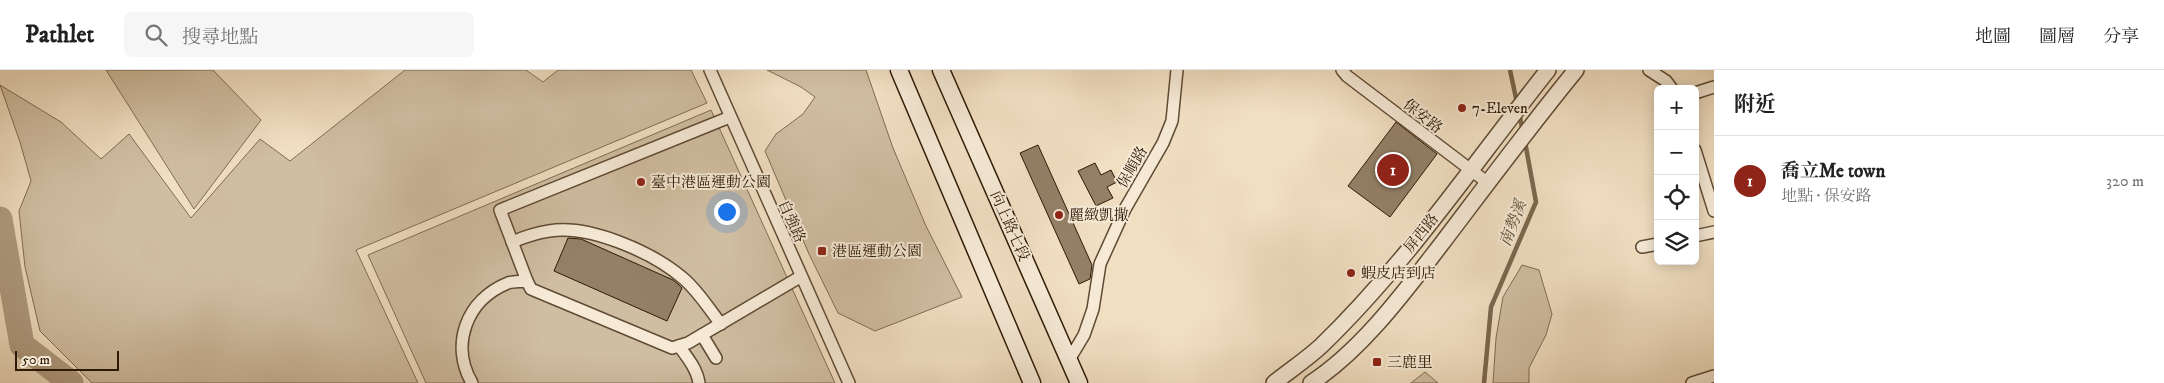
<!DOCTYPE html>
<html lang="zh-TW">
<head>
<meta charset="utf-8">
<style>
	body { margin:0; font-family:"IM FELL DW Pica","Noto Serif TC",serif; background:#f6f6f6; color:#222 }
	.controls { position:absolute; right:15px; top:15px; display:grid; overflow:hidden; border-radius:8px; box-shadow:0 2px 12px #0003 }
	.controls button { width:45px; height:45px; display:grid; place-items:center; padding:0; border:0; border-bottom:1px solid #e0e0e0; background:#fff; color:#222; font:25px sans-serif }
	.scale { position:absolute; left:15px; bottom:12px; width:104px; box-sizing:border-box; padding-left:5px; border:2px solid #2e1a04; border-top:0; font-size:14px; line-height:18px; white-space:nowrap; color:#2e1a04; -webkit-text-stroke:4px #f6ead7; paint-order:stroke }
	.you { position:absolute; left:726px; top:141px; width:18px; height:18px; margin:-12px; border:4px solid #fff; border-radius:50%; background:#1a73e8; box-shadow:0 0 0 8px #1a73e833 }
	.badge { display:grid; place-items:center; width:32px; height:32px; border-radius:50%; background:#8f2418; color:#fff; font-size:16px; font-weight:700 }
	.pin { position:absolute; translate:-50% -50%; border:2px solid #fff; box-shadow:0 1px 5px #0006 }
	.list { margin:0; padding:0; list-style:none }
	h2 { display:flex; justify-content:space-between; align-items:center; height:65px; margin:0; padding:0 20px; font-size:21px }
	h2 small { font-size:16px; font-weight:400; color:#767676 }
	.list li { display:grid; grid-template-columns:32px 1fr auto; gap:15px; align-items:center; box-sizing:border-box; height:90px; padding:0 20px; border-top:1px solid #e0e0e0 }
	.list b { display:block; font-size:19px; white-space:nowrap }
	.list p { margin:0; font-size:16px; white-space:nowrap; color:#767676 }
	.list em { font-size:16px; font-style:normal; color:#767676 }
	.icon { flex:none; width:28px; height:28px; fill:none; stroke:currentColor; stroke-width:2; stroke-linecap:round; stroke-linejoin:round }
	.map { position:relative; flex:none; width:1714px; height:313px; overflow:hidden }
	header { display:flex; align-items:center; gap:30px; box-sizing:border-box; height:70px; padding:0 25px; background:#fff; border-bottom:1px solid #e0e0e0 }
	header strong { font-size:24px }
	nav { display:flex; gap:28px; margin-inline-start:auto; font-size:18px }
	.search { width:350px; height:45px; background:#f6f6f6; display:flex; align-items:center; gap:12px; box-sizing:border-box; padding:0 18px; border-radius:8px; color:#767676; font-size:19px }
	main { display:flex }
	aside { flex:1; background:#fff }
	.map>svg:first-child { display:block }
	.green { fill:#d0bea2; stroke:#7f6c53 }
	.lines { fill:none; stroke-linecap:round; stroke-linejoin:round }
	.stream { stroke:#7b684f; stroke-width:4.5 }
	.river { stroke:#af9c81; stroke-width:25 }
	.building { fill:#938067; stroke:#2e1a04 }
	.minor-casing { stroke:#5f4b34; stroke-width:14 }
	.tertiary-casing { stroke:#5f4b34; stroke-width:18 }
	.secondary-casing { stroke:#2e1a04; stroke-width:19 }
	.minor { stroke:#f6ead7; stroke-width:11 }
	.tertiary { stroke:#f6ead7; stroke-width:15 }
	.secondary { stroke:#f6ead7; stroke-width:16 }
	.poi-dot { fill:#8f2418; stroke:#f6ead7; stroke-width:2 }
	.labels { text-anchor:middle; stroke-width:4; stroke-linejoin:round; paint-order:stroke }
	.poi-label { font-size:15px; fill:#2e1a04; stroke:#f6ead7; text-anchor:start }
	.street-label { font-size:15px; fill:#2e1a04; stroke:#f6ead7 }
	.water-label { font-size:16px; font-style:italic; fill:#624e36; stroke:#f6ead7 }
</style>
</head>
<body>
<header>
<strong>Pathlet</strong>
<div class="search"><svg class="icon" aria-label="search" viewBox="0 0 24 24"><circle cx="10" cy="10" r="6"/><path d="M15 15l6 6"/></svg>搜尋地點</div>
<nav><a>地圖</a><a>圖層</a><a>分享</a></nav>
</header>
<main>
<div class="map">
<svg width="1714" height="313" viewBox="0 0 1714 313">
	<rect width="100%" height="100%" fill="#f1dfc2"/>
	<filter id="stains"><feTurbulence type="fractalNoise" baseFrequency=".004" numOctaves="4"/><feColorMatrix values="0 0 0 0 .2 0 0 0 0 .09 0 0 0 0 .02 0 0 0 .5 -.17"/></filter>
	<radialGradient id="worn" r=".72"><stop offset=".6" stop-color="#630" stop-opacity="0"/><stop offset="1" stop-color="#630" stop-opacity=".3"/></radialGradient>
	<g class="green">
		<path d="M106 0H213L261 50 194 139Z"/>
		<path d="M405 0H526L543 12 558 0H691L707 33 356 180 418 313H92L40 261 25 197 19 141 31 111 20 72 0 15 61 52 101 89 129 64 191 148 260 69 290 91Z"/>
		<path d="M767 0H866L893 78 926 156 962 227 875 261 838 243 809 184 765 81 776 64 803 44 815 27 801 17Z"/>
		<path d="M711 40 835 313H426L368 185Z"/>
		<path d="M1522 195 1539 200 1552 244 1546 265 1529 298V313H1493L1496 268 1503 227Z"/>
		<path d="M1425 302 1438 313H1411Z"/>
	</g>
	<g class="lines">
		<g class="stream">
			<path d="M1510 0 1517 33"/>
			<path d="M1519 43 1523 62"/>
			<path d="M1484 313 1491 237 1536 132 1525 72"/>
		</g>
		<path class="river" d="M0 149 22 275 71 313"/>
	</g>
	<g class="building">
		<path d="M1396 52 1437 84 1390 147 1348 116Z"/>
		<path d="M1038 75 1092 195 1090 209 1079 214 1020 83Z"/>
		<path d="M1095 93 1101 105 1111 100 1117 112 1107 117 1113 128 1096 136 1078 101Z"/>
		<path d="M568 168 581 169 673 210 679 215 682 218 667 251 554 201Z"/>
	</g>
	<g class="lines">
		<defs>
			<g id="minor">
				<path d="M710 0 849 313"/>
				<path d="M1342 0 1347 6 1488 113"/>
				<path d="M1649 0 1666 11 1672 19"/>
				<path d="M1695 23 1714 17"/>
				<path d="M730 47 500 140 527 211 531 219 672 278 688 273 800 207"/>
				<path d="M1695 80 1714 141"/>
				<path d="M1695 166 1714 162"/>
				<path d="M512 172C524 167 536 163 549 161 590 154 654 183 684 209 699 222 709 239 721 254"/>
				<path d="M1642 177 1658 174"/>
				<path d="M702 265 716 288"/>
				<path d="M679 276C687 287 697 299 699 313"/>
				<path d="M1069 290 1084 265 1093 239 1100 194 1125 139 1163 73 1172 51 1177 0"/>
				<path d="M472 313C450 275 466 230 508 213 513 211 521 212 527 211"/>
				<path d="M1692 313 1714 306"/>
			</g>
			<g id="tertiary">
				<path d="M1274 313C1289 301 1307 289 1321 276 1407 193 1474 93 1548 0"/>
				<path d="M1311 313C1363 279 1405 221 1443 172 1487 114 1530 56 1576 0"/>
			</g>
			<g id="secondary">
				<path d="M899 0 1032 313"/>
				<path d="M941 0 1079 313"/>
			</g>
		</defs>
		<use href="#minor" class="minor-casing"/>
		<use href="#tertiary" class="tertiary-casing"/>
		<use href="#secondary" class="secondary-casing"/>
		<use href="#minor" class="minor"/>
		<use href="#tertiary" class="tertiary"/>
		<use href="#secondary" class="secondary"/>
	</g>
	<g class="poi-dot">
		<circle cx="1462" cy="38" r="5"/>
		<circle cx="641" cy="112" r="5"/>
		<circle cx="1059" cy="145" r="5"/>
		<rect x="817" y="176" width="10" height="10" rx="2.5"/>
		<circle cx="1351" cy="203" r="5"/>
		<rect x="1372" y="287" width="10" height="10" rx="2.5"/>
	</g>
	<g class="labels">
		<g class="poi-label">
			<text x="1472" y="43">7-Eleven</text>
			<text x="651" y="117">臺中港區運動公園</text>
			<text x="1069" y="150">麗緻凱撒</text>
			<text x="832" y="186">港區運動公園</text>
			<text x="1361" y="208">蝦皮店到店</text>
			<text x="1387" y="297">三鹿里</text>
		</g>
		<g class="street-label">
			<text transform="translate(1423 46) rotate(38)" y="5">保安路</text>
			<text transform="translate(1132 97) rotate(-60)" y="5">保順路</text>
			<text transform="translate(792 151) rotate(66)" y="5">自強路</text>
			<text transform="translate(1010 156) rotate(66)" y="5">向上路七段</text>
			<text transform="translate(1421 163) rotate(-51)" y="5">屏西路</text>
		</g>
		<g class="water-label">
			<text transform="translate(1512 153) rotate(-69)" y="6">南勢溪</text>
		</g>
	</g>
	<rect width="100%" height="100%" filter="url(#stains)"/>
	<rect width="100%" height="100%" fill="url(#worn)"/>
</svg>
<div class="controls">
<button>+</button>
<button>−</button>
<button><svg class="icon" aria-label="locate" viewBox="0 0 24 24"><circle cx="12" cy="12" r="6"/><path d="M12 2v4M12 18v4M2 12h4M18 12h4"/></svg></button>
<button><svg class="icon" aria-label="layers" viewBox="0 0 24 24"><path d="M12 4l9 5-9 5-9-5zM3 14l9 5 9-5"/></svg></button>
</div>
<div class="scale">50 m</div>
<div class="you"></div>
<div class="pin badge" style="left:1393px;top:100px">1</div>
</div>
<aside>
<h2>附近<small></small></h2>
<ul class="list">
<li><span class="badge">1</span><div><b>喬立Me town</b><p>地點 · 保安路</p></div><em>320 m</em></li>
</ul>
</aside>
</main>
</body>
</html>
